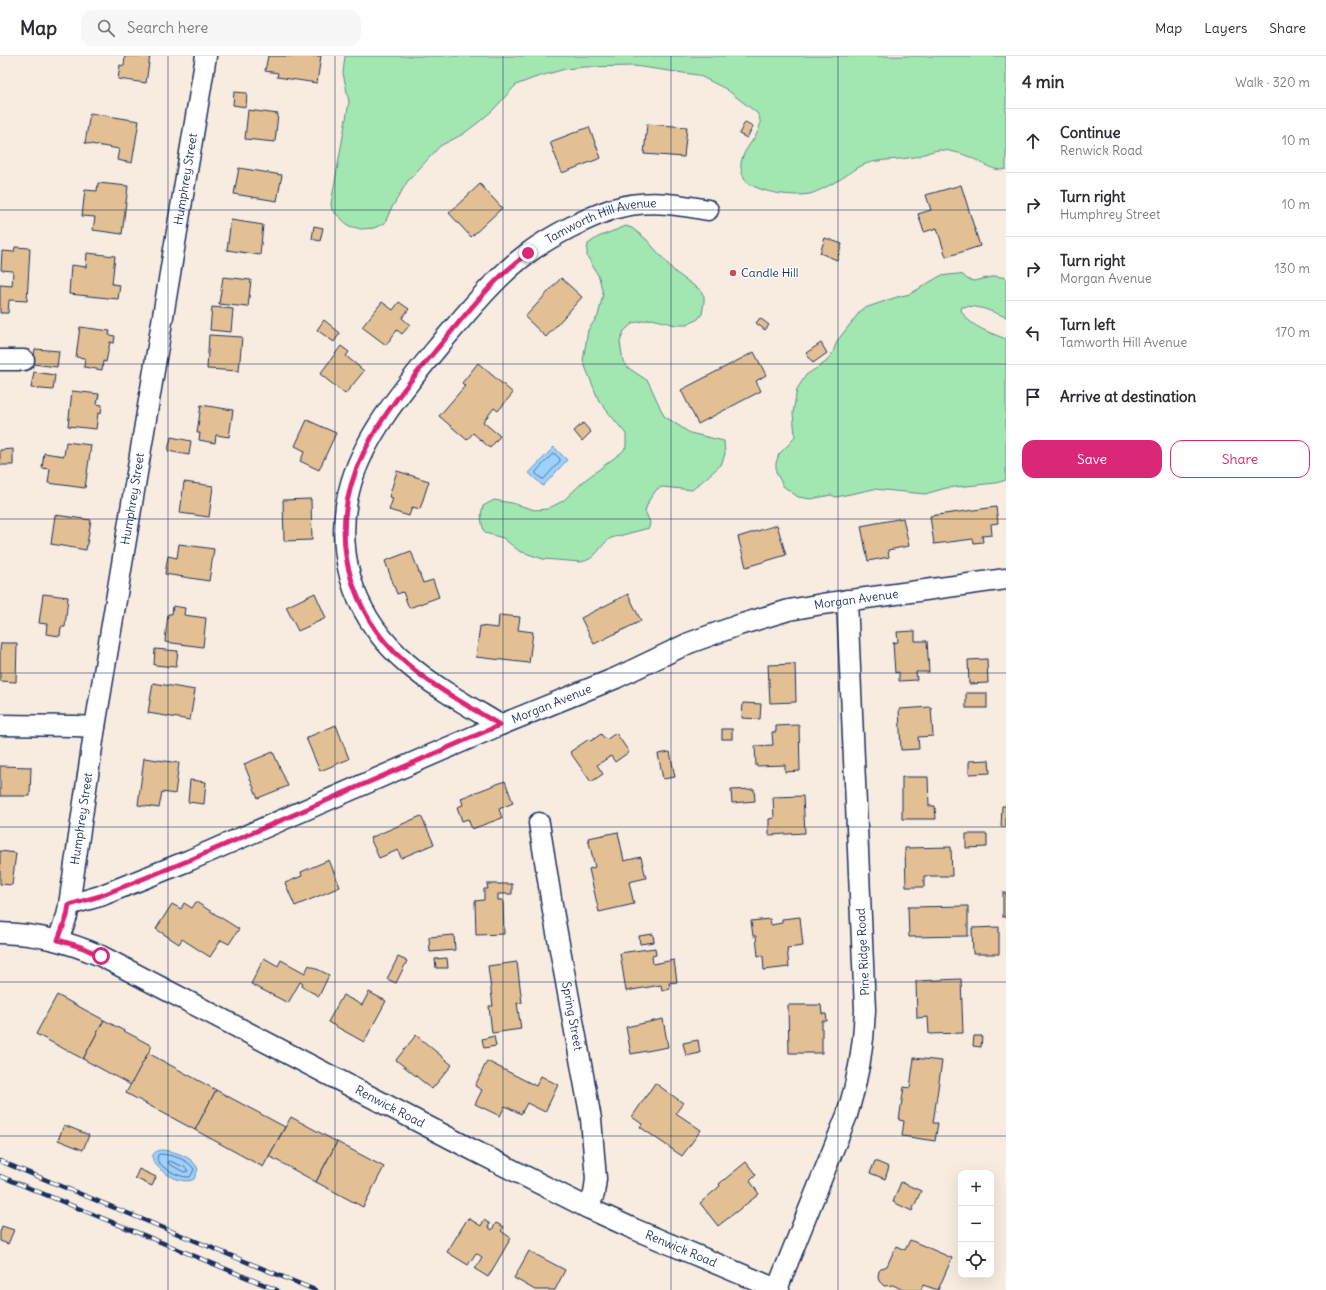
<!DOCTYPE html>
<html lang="en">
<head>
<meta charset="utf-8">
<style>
	body { margin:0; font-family:Delius,sans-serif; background:#f7f7f7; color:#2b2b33 }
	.controls { position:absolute; right:12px; bottom:12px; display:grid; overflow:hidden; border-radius:8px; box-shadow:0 4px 16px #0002 }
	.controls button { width:36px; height:36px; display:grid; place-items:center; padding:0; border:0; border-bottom:1px solid #e1e1e2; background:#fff; color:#2b2b33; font:20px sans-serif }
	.stop { position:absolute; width:12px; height:12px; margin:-9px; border:3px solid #db2777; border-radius:50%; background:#fff }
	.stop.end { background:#db2777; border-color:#fff; box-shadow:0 1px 4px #0008 }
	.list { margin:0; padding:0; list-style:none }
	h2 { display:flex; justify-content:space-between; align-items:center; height:52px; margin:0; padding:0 16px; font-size:17px }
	h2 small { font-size:13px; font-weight:400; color:#7c7c81 }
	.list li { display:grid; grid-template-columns:26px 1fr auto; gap:12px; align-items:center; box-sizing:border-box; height:64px; padding:0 16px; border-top:1px solid #e1e1e2 }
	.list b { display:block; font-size:15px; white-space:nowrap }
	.list p { margin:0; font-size:13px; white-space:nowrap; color:#7c7c81 }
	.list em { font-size:13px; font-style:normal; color:#7c7c81 }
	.actions { display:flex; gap:8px; padding:12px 16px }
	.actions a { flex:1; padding:9px 0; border:1px solid #db2777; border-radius:12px; text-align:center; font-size:14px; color:#db2777 }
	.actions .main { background:#db2777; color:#fff }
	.icon { flex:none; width:22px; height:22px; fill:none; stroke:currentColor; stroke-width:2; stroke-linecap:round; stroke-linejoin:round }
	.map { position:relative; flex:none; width:1006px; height:1234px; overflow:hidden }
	header { display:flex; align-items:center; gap:24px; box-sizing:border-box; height:56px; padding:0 20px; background:#fff; border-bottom:1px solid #e1e1e2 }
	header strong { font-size:19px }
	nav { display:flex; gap:22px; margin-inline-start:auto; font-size:14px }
	.search { width:280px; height:36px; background:#f7f7f7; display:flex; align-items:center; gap:10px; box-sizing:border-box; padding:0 14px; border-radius:12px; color:#7c7c81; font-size:15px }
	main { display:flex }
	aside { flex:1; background:#fff }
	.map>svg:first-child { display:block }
	.green { fill:#a2e6b1; stroke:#5e8a88 }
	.water { fill:#9cd1fb; stroke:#6890bc }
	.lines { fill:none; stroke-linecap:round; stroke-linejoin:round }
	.shore { stroke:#4f709d; stroke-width:1 }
	.building { fill:#e3c094; stroke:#1b2f5e }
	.street-casing { stroke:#1b2f5e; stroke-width:23 }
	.street { stroke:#fff; stroke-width:20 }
	.rail-casing { stroke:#1b2f5e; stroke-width:4.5 }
	.rail { stroke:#fff; stroke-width:3; stroke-dasharray:9; stroke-linecap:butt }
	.route { stroke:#db2777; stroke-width:5 }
	.grid { fill:none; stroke:#1b2f5e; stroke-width:1; stroke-opacity:0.55 }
	.poi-dot { fill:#d1495b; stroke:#fff; stroke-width:1.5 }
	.labels { text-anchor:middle; stroke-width:3; stroke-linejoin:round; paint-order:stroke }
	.street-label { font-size:12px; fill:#1b2f5e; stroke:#fff }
	.poi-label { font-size:12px; fill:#1b2f5e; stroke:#fff; text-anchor:start }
</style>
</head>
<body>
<header>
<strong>Map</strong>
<div class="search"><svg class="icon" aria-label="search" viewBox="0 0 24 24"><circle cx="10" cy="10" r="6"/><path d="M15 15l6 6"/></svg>Search here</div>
<nav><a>Map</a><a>Layers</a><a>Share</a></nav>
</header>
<main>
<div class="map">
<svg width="1006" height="1234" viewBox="0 0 1006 1234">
	<rect width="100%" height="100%" fill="#f7ecdf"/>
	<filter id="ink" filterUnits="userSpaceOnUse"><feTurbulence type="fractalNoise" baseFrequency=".025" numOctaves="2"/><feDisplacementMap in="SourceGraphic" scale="8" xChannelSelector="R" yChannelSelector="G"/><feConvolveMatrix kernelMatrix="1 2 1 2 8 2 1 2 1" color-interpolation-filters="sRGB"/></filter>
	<g filter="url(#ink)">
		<g class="green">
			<path d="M345 0H1006V113C993 117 979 104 967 100 961 97 947 94 940 94 932 94 922 100 914 101 900 104 886 103 872 106 858 109 849 119 837 125 830 129 817 136 810 138 793 141 762 137 748 127 745 124 743 120 742 117 734 92 771 78 757 57L726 33 698 19 634 10 584 11 565 13 534 22 516 29 493 54 479 66 463 78 440 90 407 126 390 155 385 167 374 172 361 173 349 170 332 154 331 148 349 46 343 17Z"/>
			<path d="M626 170 632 172 646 183 675 216 700 234 704 240V246L702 258 698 263 687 269H676L652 263 633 267 624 275 620 286 623 305 627 311 648 325 664 360 690 377 724 385 725 398 721 409 692 434 662 431 657 433 649 444 645 455 650 466 649 472 611 482C599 489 598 503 581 506L543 503 519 495 503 482 485 477C481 467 480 460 483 450L494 444 512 447 535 454 547 453 563 445 585 424 622 396 626 391V378L599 345 583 305 588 274 598 260 603 238 599 221 587 200V194L588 188 598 181Z"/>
			<path d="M957 218 963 219 967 223 974 225 996 220 1006 222V261C992 256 977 248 962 251L961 254C968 270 991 277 1006 283V424L996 427 946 432 925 438 874 433 836 441 831 439 811 443 798 441 783 430 776 416V407L779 398 792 385 795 380 793 357 797 333 806 319 826 306 833 296 837 285 862 253 897 241 910 238 940 220Z"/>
		</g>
		<g class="water">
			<path d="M554 391 567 404 543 430 529 417Z"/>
			<path d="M161 1094C174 1095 192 1100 198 1113L194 1123C179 1133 134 1100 161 1094Z"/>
		</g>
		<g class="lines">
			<g class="shore">
				<path d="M553 398H555L560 403V405L544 423H542L536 418V416Z"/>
				<path d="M161 1098C171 1099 188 1103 194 1113L192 1118 190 1121C180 1122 160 1112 157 1103L158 1099Z"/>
				<path d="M170 1105 186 1112 188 1115 184 1116 169 1108 168 1106Z"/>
			</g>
		</g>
		<g class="building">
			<path d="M125 0H150L146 27 118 23 120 9 124 10Z"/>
			<path d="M268 0H321L317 27 277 21 278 17 265 15Z"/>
			<path d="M234 36 247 37 246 51 233 49Z"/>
			<path d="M248 54 278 58 275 86 245 83Z"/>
			<path d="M90 57 139 65 132 107 117 104 119 93 85 87Z"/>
			<path d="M745 66 753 70 747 82 739 78Z"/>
			<path d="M647 68 687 71 684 101 644 98Z"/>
			<path d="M589 71 601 102 562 117 550 86Z"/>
			<path d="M239 112 282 119 277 145 234 138Z"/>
			<path d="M98 127 128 130 122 178 93 174 95 161 82 160 85 134 97 135Z"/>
			<path d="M480 128 502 152 471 181 449 157Z"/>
			<path d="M961 129 980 190 946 201 937 172 924 176 918 158 931 154 926 139Z"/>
			<path d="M231 164 263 169 260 199 227 194Z"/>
			<path d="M314 170 323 172 320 185 312 183Z"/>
			<path d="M825 182 842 188 837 204 820 197Z"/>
			<path d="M15 191 30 192 27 245 9 244 8 257H0V229L12 230 13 215 1 214 2 195 14 196Z"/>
			<path d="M87 197 115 200 112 228 120 229 118 243 69 238 71 209 86 211Z"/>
			<path d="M223 221 251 224 248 251 219 248Z"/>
			<path d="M561 222 582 241 546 281 525 261Z"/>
			<path d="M382 246 393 254 399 246 409 253 402 262 410 269 402 278 397 274 386 289 362 271Z"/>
			<path d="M212 251 233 253 231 276 210 274Z"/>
			<path d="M760 262 769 269 765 274 756 267Z"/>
			<path d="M324 264 340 277 334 286 317 274Z"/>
			<path d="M80 271 110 275 109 279 115 280 114 287 110 286 106 306 103 305 102 314 84 311 85 302 76 301Z"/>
			<path d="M209 279 242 281 239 315 207 313Z"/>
			<path d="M821 287 827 297 813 307 806 297Z"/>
			<path d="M341 290 349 296 346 300 364 315 345 338 320 318Z"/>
			<path d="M35 293 59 295 57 311 33 308Z"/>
			<path d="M754 296 766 319 756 325 761 335 698 368 681 334Z"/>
			<path d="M478 307 513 337 498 355 494 352 483 366 500 380 490 392 473 377 467 384 439 360 465 330 462 327Z"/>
			<path d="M34 316 55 319 53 334 31 332Z"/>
			<path d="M72 335 99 338 97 348 102 349 101 358 98 357 96 373 68 370Z"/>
			<path d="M201 349 233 354 229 381 216 379 215 387 199 384 200 377H197Z"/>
			<path d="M307 364 336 377 319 414 300 405 305 395 295 390Z"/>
			<path d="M583 367 591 376 582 385 574 375Z"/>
			<path d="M171 381 191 385 189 399 168 395Z"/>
			<path d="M66 386 91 389 85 432 48 427 50 413 42 412 44 397 64 400Z"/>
			<path d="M13 393V409H0V394Z"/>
			<path d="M397 415 429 425 420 453 412 451 409 460 389 454 393 442 389 441Z"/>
			<path d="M184 426 213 430 209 461 180 457Z"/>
			<path d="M311 443 312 484 284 485 283 444Z"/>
			<path d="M996 451 998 467 991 468 992 479 982 480 983 486 974 487 973 483 934 488 930 460Z"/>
			<path d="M55 459 91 464 86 494 51 488Z"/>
			<path d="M903 462 909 490 888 494 889 501 868 505 861 470Z"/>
			<path d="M777 469 786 499 746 511 738 481Z"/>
			<path d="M179 488 214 493 209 525 165 518 168 500 177 502Z"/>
			<path d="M411 495 423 527 433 524 439 541 409 552 403 536 397 538 385 505Z"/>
			<path d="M315 537 326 562 298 575 286 551Z"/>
			<path d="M43 538 68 541 65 571H61L60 580 46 578 47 568 39 567Z"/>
			<path d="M628 538 641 565 594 588 581 562Z"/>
			<path d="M173 550 185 552 184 559 206 562 203 591 165 586 168 558H172Z"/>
			<path d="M499 559 520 561 518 574 533 576 529 607 476 601 480 570 498 572Z"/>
			<path d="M915 575V585H927L929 616H916L917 624 899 625V616L895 617 893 587 898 586 897 576Z"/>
			<path d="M1 587H17L16 626 0 625V594Z"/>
			<path d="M155 593 178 595 176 611 154 609Z"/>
			<path d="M987 603 988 627 969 628 968 604Z"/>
			<path d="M795 608 796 646 770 647 768 609Z"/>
			<path d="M153 627 195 634 190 664 148 657Z"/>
			<rect x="966" y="637" width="21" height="15"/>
			<path d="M743 647 761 648 760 663 742 662Z"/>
			<path d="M931 651 933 680 918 681 919 693 901 694 899 653Z"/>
			<path d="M336 669 349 703 320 715 306 682Z"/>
			<path d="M799 669 800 715 785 716V709L756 710 755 690 773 689 772 676H776V670Z"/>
			<rect x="722" y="673" width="10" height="10"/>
			<path d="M616 677 629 696 615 706 611 700 597 709 603 718 591 726 570 696 589 683 591 685 601 678 606 684Z"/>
			<path d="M273 696 288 730 258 742 244 708Z"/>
			<path d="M670 696 675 721 663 723 658 698Z"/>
			<path d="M144 702 179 707 175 738 162 736 159 752 138 749Z"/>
			<path d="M989 704 990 717 969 718V705Z"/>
			<path d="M0 710 31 711 30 740H0Z"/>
			<path d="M902 721H928L929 750H935L936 763H902Z"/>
			<path d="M190 724 206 726 204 748 188 746Z"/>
			<path d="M505 725 513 747 499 753 502 762 472 773 468 763 462 765 457 751 463 749 461 742Z"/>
			<path d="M754 733 755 745 732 747 731 734Z"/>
			<path d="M803 740 805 777 769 779V763L774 762 773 741Z"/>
			<path d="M1002 750H1006V771H1001Z"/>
			<path d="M421 760 434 788 401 802 398 794 379 802 370 782Z"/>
			<path d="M618 776 624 805 641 801 646 822 629 826 634 848 599 856 589 813 595 811 588 782Z"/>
			<path d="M966 778H987V791L966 792Z"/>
			<path d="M951 791 952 820H924V831H906L905 792Z"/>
			<path d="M0 795 16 797 12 829 0 828Z"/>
			<path d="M329 804 340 831 295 850 285 827 302 820 301 816Z"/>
			<path d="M487 828H512V838H498V844H503L504 878 476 879 475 845 484 844V833H488Z"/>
			<rect x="1003" y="837" width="3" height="24"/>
			<path d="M196 846 239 873 229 888 221 884 210 901 182 883 179 888 156 873 172 848 181 853 184 847 192 852Z"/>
			<path d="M968 850V880L909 881 908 851Z"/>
			<path d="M800 861 803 890 787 892 789 911 764 914 763 899 758 900 756 880H753L751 865 770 863 771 869 782 867V863Z"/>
			<path d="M999 871V898H973L972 872Z"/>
			<path d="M653 878 654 886 640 888 639 880Z"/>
			<path d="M454 879 455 894 430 896 429 881Z"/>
			<path d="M655 892 656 899 652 900 653 908 674 904 677 926 669 927 670 933 662 935 661 929 626 935 620 897Z"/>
			<path d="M398 901 407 905 396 927 387 923Z"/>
			<path d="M264 902 278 910 281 904 305 917 309 909 329 919 319 940 302 931 303 928 300 926 288 947 251 928Z"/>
			<path d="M447 902 448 912H436L435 903Z"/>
			<path d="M517 906 522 947H517L521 973 492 977 489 950H493L488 910Z"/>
			<path d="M961 923 963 977 929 978 928 961 917 962 916 925Z"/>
			<path d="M369 936 386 945 364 986 328 966 343 939 362 949Z"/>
			<path d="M57 939 104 964 83 1003 36 978Z"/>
			<path d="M788 949H821L822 958H826L827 965H822V997H789Z"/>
			<path d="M663 963 668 991 631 998 626 971Z"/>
			<path d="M104 964 152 990 131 1029 83 1003Z"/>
			<path d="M416 979 452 1009 432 1033 396 1004Z"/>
			<path d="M494 980 496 990 484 992 482 983Z"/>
			<path d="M974 980H982L981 991 973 990Z"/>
			<path d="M698 984 700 997 686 1000 683 987Z"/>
			<path d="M148 997 216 1034 195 1074 126 1037Z"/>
			<path d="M914 1002 942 1005 933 1067H938L935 1085 902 1080 904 1065 899 1064 904 1031 910 1032Z"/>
			<path d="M487 1005 536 1030 541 1020 558 1029 545 1056 527 1047 521 1058 505 1050 500 1060 475 1048 482 1034 475 1030Z"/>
			<path d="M655 1027 683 1047 676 1057 701 1074 682 1100 640 1071 642 1068 632 1061Z"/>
			<path d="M216 1034 285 1071 263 1111 195 1074Z"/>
			<path d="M291 1061 337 1086 316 1126 269 1100Z"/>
			<path d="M64 1069 89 1079 83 1094 58 1084Z"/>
			<path d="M337 1086 384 1111 363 1151 316 1126Z"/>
			<path d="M875 1105 889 1111 885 1123 870 1117Z"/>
			<path d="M746 1106 756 1119 750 1125 759 1138 718 1170 700 1147 720 1130 719 1128Z"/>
			<path d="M139 1113 156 1121 152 1130 135 1122Z"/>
			<path d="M901 1126 921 1135 912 1155 893 1146Z"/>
			<path d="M468 1162 481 1170 484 1164 490 1168 488 1171 492 1174 496 1167 504 1171 501 1175 511 1182 488 1221 475 1213 482 1201 476 1197 468 1209 447 1196Z"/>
			<path d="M2 1170 14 1174 8 1188 0 1185V1176Z"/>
			<path d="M910 1184 952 1202 938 1234 923 1229 921 1234H903L893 1229 884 1230 879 1225 878 1220 879 1215 882 1212 887 1210 896 1190 905 1194Z"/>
			<path d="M529 1195 565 1214 555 1234H535L514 1222Z"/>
		</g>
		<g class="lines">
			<defs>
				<g id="street">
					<path d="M0 304H24"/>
					<path d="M0 669 75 670 95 671"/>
					<path id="s1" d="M500 669C441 633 380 603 354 533 343 502 341 467 349 435 362 379 411 324 447 280 472 251 497 220 528 197 551 180 586 162 613 153 647 143 675 148 708 154"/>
					<path id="s2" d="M539 767 553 855 591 1063 596 1123 594 1138 588 1152"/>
					<path id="s3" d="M69 849 100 840 190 804 500 669 616 622 689 587 739 569 789 554 822 548 1006 523"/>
					<path id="s4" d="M0 877C37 878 66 885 101 900L469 1092 588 1152 634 1173 779 1234"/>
					<path id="s5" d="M58 884 67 860 69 849 95 671 206 0"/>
					<path d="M777 1233 847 1059C858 1024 864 990 865 953L847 544"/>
				</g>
			</defs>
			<use href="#street" class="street-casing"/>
			<use href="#street" class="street"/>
			<defs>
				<g id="rail">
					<path d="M0 1105 315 1234"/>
					<path d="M0 1120 277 1234"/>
				</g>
			</defs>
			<use href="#rail" class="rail-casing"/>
			<use href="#rail" class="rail"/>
		</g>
	</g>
	<g class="lines" filter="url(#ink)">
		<path class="route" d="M101 900 81 891 58 884 67 860 69 849 100 840 190 804 500 669C460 645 417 623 385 586 370 568 358 545 351 522 324 432 381 359 436 294 457 269 477 243 500 221 509 212 519 205 528 197"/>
	</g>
	<path class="grid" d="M168 0V1234M335 0V1234M503 0V1234M671 0V1234M838 0V1234M0 154H1006M0 308H1006M0 463H1006M0 617H1006M0 771H1006M0 926H1006M0 1080H1006"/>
	<circle class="poi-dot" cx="733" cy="217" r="4"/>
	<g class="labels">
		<g class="street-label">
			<text dy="4" stroke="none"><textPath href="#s5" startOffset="772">Humphrey Street</textPath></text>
			<text dy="4" stroke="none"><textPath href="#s1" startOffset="686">Tamworth Hill Avenue</textPath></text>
			<text dy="4" stroke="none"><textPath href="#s5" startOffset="448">Humphrey Street</textPath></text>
			<text dy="4" stroke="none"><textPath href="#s3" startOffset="847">Morgan Avenue</textPath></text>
			<text dy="4" stroke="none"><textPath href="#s3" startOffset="523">Morgan Avenue</textPath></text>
			<text dy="4" stroke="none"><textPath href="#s5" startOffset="124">Humphrey Street</textPath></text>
			<text transform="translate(863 896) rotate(-93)" y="4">Pine Ridge Road</text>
			<text dy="4" stroke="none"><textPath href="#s2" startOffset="196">Spring Street</textPath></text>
			<text dy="4" stroke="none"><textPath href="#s4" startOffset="430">Renwick Road</textPath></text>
			<text dy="4" stroke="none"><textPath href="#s4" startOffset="754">Renwick Road</textPath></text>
		</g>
		<g class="poi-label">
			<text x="741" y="221">Candle Hill</text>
		</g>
	</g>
</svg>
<div class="controls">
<button>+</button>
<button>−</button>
<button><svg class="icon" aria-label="locate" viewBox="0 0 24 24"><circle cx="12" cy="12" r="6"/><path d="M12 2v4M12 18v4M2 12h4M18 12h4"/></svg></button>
</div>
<div class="stop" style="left:101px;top:900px"></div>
<div class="stop end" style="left:528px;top:197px"></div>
</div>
<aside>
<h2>4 min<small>Walk · 320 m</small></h2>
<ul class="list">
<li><svg class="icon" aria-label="ahead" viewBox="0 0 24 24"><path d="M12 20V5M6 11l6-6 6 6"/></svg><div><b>Continue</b><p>Renwick Road</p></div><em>10 m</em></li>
<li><svg class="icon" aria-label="right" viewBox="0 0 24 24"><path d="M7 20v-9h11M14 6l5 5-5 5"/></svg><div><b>Turn right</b><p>Humphrey Street</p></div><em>10 m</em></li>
<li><svg class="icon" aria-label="right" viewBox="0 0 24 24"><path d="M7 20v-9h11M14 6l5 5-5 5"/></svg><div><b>Turn right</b><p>Morgan Avenue</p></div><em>130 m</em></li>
<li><svg class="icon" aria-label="left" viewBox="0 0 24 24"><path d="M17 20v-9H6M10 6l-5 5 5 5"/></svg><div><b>Turn left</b><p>Tamworth Hill Avenue</p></div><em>170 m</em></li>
<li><svg class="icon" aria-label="arrive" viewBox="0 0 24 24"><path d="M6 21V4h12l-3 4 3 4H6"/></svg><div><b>Arrive at destination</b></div></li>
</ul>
<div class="actions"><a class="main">Save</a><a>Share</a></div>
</aside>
</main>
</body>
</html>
